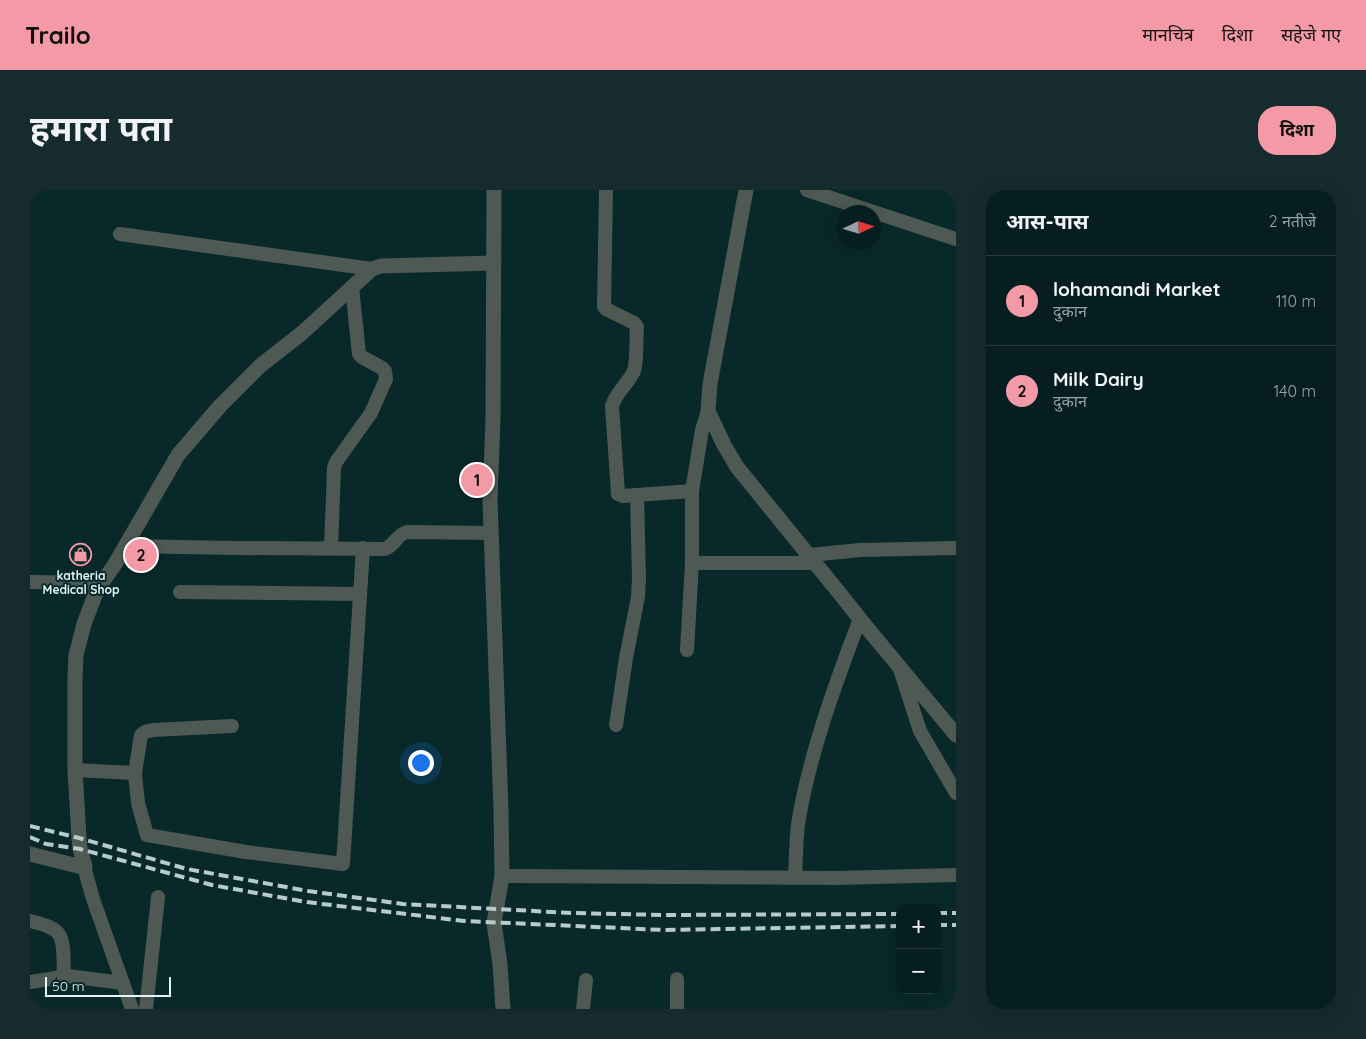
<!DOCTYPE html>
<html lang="hi">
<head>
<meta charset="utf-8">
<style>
	body { margin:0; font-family:Quicksand,"Noto Sans Devanagari",sans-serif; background:#152b2d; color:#f1f3f6 }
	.controls { position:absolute; right:15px; bottom:15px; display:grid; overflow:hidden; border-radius:10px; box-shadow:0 5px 20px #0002 }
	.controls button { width:45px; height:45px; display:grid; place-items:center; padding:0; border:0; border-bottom:1px solid #283c3e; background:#071e20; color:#f1f3f6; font:25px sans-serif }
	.compass { position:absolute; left:806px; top:15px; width:45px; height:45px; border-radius:50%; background:#071e20; box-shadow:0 5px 20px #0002; rotate:86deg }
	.scale { position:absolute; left:15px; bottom:12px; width:126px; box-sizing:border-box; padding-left:5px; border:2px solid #e4f5f6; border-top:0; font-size:14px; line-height:18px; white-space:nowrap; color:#e4f5f6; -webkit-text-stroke:4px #09282a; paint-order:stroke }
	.you { position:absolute; left:390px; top:572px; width:18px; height:18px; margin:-12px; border:4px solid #fff; border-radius:50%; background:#1a73e8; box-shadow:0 0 0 8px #1a73e833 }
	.badge { display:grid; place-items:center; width:32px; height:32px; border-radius:50%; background:#f49aa7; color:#111; font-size:16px; font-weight:700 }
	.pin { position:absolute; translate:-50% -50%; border:2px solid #fff; box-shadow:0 1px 5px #0006 }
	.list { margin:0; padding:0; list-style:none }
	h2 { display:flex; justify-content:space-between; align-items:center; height:65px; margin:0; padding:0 20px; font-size:21px }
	h2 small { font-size:16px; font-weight:400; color:#98a2a5 }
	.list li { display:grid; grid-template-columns:32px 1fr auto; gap:15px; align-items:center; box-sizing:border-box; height:90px; padding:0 20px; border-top:1px solid #283c3e }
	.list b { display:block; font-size:19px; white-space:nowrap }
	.list p { margin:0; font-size:16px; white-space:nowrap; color:#98a2a5 }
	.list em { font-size:16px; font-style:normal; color:#98a2a5 }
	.map { position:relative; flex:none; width:926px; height:819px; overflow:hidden; border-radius:20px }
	header { display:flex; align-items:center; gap:30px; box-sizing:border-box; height:70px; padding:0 25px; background:#f49aa7; color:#111 }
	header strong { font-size:24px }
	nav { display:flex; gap:28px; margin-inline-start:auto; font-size:18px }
	.intro { display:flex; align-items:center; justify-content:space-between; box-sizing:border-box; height:120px; padding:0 30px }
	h1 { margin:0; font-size:35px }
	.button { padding:12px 22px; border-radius:20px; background:#f49aa7; color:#111; font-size:18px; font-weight:700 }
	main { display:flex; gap:30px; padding:0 30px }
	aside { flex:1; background:#071e20; border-radius:20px; box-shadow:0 5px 20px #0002 }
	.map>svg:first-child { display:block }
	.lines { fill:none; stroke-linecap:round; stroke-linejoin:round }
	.minor { stroke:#4e5954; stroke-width:14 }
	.tertiary { stroke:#4e5954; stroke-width:15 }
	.rail { stroke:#b7cacc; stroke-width:4; stroke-dasharray:10 5; stroke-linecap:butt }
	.labels { text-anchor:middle; stroke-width:4; stroke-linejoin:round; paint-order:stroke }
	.poi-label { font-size:12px; font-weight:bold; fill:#e4f5f6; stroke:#09282a }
</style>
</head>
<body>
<header>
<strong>Trailo</strong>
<nav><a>मानचित्र</a><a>दिशा</a><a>सहेजे गए</a></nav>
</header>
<div class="intro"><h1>हमारा पता</h1><a class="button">दिशा</a></div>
<main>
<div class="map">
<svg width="926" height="819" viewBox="0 0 926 819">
	<rect width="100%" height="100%" fill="#09282a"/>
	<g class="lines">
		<g class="minor">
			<path d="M576 0 574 117 576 119 604 133 607 137C606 148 607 172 604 181 598 194 586 202 582 216L588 304 593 306 662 301"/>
			<path d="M777 0 926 49"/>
			<path d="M90 44 342 79"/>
			<path d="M95 356 206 358 355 359C365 355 367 344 377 342L461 343"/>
			<path d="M301 358 304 278 306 272 341 223 356 189 355 181 352 178 332 167 329 164 322 97"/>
			<path d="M780 365 830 360 926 358"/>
			<path d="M662 373H785"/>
			<path d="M0 392 72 393"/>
			<path d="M150 402 330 404"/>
			<path d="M657 460 662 373V301L672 240 678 221"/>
			<path d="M870 479 890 541 926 603"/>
			<path d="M586 535 596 468 608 407 609 388 607 305"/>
			<path d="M202 536 123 540 115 542 111 545 105 583 108 613 117 645 216 662 313 674 333 358"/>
			<path d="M45 580 105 583"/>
			<path d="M54 677 63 709 102 819"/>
			<path d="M472 686 806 688 926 685"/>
			<path d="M765 688C766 670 766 652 768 634 779 566 805 494 830 429"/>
			<path d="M0 731C8 733 19 735 26 741 36 748 33 775 34 786"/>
			<path d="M0 792 38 786 93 793"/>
			<path d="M116 819 128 707"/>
			<path d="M553 819 556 790"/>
			<path d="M647 819V789"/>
		</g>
		<g class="tertiary">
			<path d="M464 0 463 229 460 310 471 621 472 686 464 733 470 774 473 819"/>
			<path d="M716 0 680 194 678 221 694 255 707 277 811 405 838 439 926 545"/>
			<path d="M0 664 52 677 55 676 50 659 49 648 45 580V486L46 465 54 434 67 400 85 374 148 265 190 216 230 176 272 143 342 79 351 76 464 73"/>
		</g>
		<g class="rail">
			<path d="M0 636 49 648 157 679 278 701 373 714 541 723 635 725 870 724"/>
			<path d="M0 647 16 654 50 659 182 695 276 712 434 731 634 740 870 736"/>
			<path d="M907 723H926"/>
			<path d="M907 735H926"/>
		</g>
	</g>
	<defs>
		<symbol id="shop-ring" viewBox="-11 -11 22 22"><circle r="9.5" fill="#09282a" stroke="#f49aa7" stroke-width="1.5"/><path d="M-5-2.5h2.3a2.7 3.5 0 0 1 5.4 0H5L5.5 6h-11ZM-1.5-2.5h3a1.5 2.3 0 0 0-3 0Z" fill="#f49aa7"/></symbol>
	</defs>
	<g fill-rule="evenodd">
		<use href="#shop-ring" x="38" y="352" width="25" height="25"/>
	</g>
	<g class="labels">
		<g class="poi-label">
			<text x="51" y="390">katheria<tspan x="51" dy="14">Medical Shop</tspan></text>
		</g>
	</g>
</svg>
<div class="controls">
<button>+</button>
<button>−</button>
</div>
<svg class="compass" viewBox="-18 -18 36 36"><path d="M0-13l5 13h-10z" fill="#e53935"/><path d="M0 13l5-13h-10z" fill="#98a2a5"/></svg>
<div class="scale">50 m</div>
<div class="you"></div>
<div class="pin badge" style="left:447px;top:290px">1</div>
<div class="pin badge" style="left:111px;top:365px">2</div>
</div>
<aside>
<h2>आस-पास<small>2 नतीजे</small></h2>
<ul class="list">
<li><span class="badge">1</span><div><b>lohamandi Market</b><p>दुकान</p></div><em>110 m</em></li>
<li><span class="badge">2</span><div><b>Milk Dairy</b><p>दुकान</p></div><em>140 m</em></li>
</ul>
</aside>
</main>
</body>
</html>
